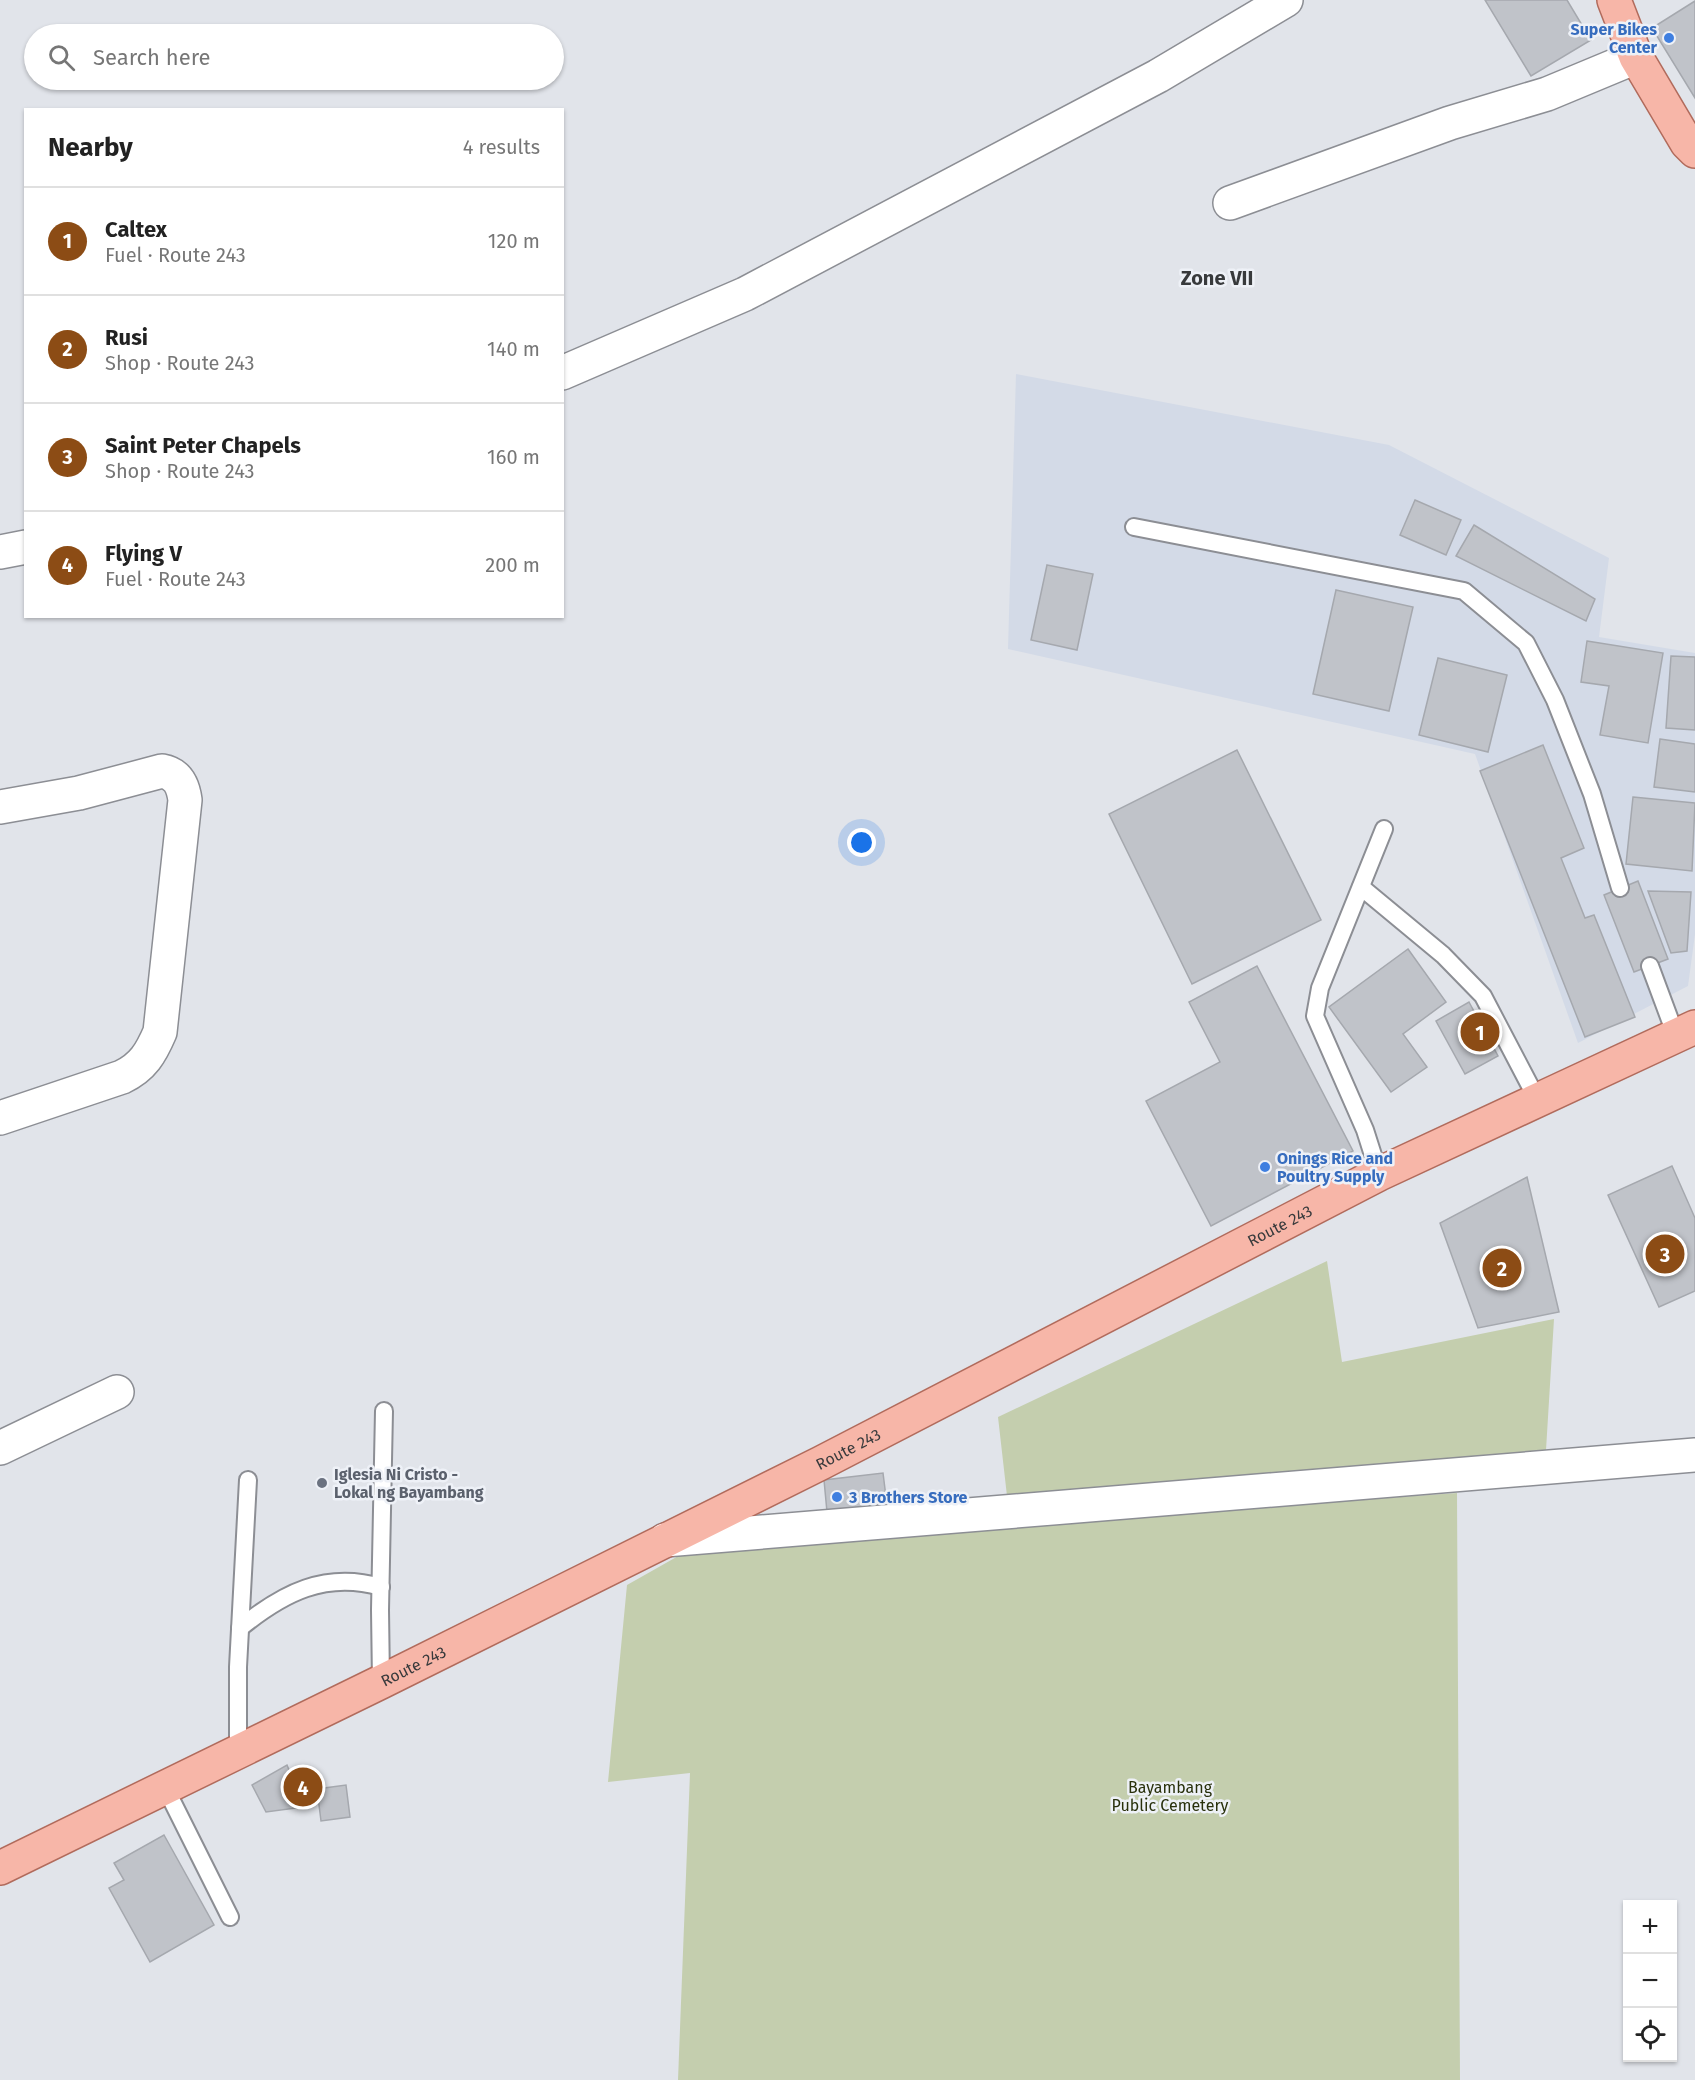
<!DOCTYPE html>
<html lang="en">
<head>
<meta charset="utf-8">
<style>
	body { margin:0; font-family:"Fira Sans",sans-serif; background:#f6f6f6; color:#222 }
	.controls { position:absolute; right:18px; bottom:18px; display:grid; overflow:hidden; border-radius:0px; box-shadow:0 2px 4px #0004 }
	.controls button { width:54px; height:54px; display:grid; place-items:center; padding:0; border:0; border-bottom:2px solid #e0e0e0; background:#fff; color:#222; font:30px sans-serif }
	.you { position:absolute; left:862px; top:843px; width:21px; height:21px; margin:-15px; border:4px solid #fff; border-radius:50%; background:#1a73e8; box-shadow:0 0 0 9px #1a73e833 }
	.badge { display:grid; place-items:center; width:39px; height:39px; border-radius:50%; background:#8c4c15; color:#fff; font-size:20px; font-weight:700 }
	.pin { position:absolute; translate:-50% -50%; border:3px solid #fff; box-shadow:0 2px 6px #0006 }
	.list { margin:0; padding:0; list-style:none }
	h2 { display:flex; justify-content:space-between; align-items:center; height:78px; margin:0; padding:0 24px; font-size:26px }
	h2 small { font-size:20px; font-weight:400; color:#767676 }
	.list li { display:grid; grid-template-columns:39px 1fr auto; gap:18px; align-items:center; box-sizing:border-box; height:108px; padding:0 24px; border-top:2px solid #e0e0e0 }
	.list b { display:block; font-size:22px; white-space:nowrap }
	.list p { margin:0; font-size:20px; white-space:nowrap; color:#767676 }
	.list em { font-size:20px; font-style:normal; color:#767676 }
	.icon { flex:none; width:33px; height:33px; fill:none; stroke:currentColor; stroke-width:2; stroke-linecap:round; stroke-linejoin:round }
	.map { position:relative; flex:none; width:1695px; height:2080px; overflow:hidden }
	.search { position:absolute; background:#fff; box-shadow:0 2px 4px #0004; left:24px; top:24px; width:540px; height:66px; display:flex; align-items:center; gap:15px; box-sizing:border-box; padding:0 21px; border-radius:33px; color:#767676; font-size:22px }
	.panel { position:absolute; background:#fff; box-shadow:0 2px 4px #0004; left:24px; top:108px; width:540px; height:510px; border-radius:0px }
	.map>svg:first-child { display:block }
	.built { fill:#d3dae7 }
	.green { fill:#c4ceae }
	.building { fill:#c0c3c9; stroke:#a5a8ae; stroke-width:1.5 }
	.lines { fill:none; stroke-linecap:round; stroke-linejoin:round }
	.service-casing { stroke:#8c8e94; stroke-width:20 }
	.minor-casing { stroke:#8c8e94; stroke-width:36 }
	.tertiary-casing { stroke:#8c8e94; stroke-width:36 }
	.primary-casing { stroke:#b16b5c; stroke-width:36 }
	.service { stroke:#fff; stroke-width:16 }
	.minor { stroke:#fff; stroke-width:33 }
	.tertiary { stroke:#fff; stroke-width:33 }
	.primary { stroke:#f7b6a8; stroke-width:33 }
	.shop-dot { fill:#3f7fe0; stroke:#eef1f7; stroke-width:2 }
	.worship-dot { fill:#6b7280; stroke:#eef1f7; stroke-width:2 }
	.labels { text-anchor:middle; stroke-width:5; stroke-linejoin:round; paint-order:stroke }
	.shop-label { font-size:16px; font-weight:bold; fill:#366cbe; stroke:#eef1f7; text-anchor:start }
	.street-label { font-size:16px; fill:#383a3c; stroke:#eef1f7 }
	.worship-label { font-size:16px; font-weight:bold; fill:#5b616d; stroke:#eef1f7; text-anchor:start }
	.park-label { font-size:16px; fill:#29310c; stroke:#eef1f7 }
	.quarter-label { font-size:20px; font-weight:bold; fill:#383a3c; stroke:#eef1f7 }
</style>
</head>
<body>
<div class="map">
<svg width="1695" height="2080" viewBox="0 0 1695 2080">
	<rect width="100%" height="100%" fill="#e1e4ea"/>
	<path class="built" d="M1016 374 1389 445 1609 558 1599 637 1695 653V934L1688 986 1578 1043 1475 754 1008 649Z"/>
	<g class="green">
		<path d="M1327 1261 1342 1362 1554 1319 1546 1450 1007 1496 998 1417Z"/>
		<path d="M1457 1493 1460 2080H678L690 1773 608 1782 627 1585 696 1546Z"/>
	</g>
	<g class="building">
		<path d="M1485 0H1567L1591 40 1531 76Z"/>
		<path d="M1695 1V98L1652 28Z"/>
		<path d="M1415 500 1461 520 1446 555 1400 535Z"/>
		<path d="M1474 525 1595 599 1586 621 1456 556Z"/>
		<path d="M1047 565 1093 574 1077 650 1031 640Z"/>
		<path d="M1336 590 1413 607 1389 711 1313 694Z"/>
		<path d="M1587 641 1663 653 1648 743 1600 735 1609 686 1581 682Z"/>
		<path d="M1671 656 1695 657V730L1666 728Z"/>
		<path d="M1438 658 1507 675 1488 752 1419 735Z"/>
		<path d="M1660 739 1695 744V792L1654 787Z"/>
		<path d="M1543 745 1584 848 1561 858 1585 918 1594 915 1635 1017 1585 1037 1480 771Z"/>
		<path d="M1237 750 1321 920 1192 984 1109 814Z"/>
		<path d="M1633 797 1695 803 1692 871 1626 864Z"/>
		<path d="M1638 881 1668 959 1634 972 1604 895Z"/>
		<path d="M1648 891 1691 892 1687 951 1671 953Z"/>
		<path d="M1408 949 1446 1002 1403 1034 1427 1067 1391 1092 1329 1007Z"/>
		<path d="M1257 966 1353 1151 1211 1226 1146 1101 1220 1062 1189 1002Z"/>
		<path d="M1469 1002 1498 1056 1465 1074 1436 1021Z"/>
		<path d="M1672 1166 1695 1218V1291L1659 1307 1608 1195Z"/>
		<path d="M1527 1177 1559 1312 1478 1328 1440 1223Z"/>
		<path d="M883 1473 887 1505 827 1512 824 1480Z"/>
		<path d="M287 1765 304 1807 266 1812 252 1785Z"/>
		<path d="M346 1785 350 1817 321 1821 317 1789Z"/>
		<path d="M164 1835 214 1925 150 1962 109 1888 124 1880 114 1863Z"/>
	</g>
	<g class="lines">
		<defs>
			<g id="service">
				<path d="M1134 527 1464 591 1526 643 1555 700 1592 794 1620 888"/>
				<path d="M1361 887 1443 955 1483 996 1538 1101"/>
				<path d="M1650 966 1676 1036"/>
				<path d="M1379 1174 1365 1130 1315 1016 1320 988 1384 829"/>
				<path d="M240 1628C283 1593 325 1571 381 1587"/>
				<path d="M381 1682 380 1610 384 1411"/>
				<path d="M238 1751V1667L248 1480"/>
				<path d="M165 1787 230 1917"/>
			</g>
			<g id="minor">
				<path d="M1230 203 1450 123 1547 94 1636 57"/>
				<path d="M562 373 745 294 1158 76 1286 0"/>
				<path d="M0 552 26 547"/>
				<path d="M0 807 79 793 162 771C178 774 183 785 185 800L160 1032C151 1053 143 1067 122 1077L0 1118"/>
				<path d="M0 1448 117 1392"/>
			</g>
			<path id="tertiary" d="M665 1540 1695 1455"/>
			<g id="primary">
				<path d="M1614 0 1636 57 1687 143 1695 151"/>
				<path id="s1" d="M0 1868 381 1682 821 1463 1379 1174 1695 1027"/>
			</g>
		</defs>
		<use href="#service" class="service-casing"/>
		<use href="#minor" class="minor-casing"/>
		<use href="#tertiary" class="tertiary-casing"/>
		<use href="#primary" class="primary-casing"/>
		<use href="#service" class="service"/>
		<use href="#minor" class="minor"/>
		<use href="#tertiary" class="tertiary"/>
		<use href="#primary" class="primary"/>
	</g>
	<g class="shop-dot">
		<circle cx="1669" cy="38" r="6"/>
		<circle cx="1265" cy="1167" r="6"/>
		<circle cx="837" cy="1497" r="6"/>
	</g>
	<circle class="worship-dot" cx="322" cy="1483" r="6"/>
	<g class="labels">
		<g class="shop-label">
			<text x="1657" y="35" text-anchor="end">Super Bikes<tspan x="1657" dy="18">Center</tspan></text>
			<text x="1277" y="1164">Onings Rice and<tspan x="1277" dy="18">Poultry Supply</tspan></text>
			<text x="849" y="1503">3 Brothers Store</text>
		</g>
		<g class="street-label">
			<text dy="6" stroke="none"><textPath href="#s1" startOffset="1432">Route 243</textPath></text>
			<text dy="6" stroke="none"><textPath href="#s1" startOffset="946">Route 243</textPath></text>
			<text dy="6" stroke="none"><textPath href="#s1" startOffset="460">Route 243</textPath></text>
		</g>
		<g class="worship-label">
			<text x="334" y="1480">Iglesia Ni Cristo -<tspan x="334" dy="18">Lokal ng Bayambang</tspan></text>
		</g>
		<g class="park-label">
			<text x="1170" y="1793">Bayambang<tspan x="1170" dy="18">Public Cemetery</tspan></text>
		</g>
		<g class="quarter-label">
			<text x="1217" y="285">Zone VII</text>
		</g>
	</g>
</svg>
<div class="controls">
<button>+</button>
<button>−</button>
<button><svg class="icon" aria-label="locate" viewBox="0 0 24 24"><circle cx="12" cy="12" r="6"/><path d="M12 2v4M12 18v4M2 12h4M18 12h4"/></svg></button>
</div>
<div class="you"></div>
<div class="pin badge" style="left:1480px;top:1032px">1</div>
<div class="pin badge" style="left:1502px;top:1268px">2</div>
<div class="pin badge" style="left:1665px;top:1254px">3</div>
<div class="pin badge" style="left:303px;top:1787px">4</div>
<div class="search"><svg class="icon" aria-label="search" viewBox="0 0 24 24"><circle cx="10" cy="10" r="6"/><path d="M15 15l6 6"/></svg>Search here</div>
<section class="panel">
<h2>Nearby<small>4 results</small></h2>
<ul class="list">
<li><span class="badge">1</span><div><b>Caltex</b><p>Fuel · Route 243</p></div><em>120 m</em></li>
<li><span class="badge">2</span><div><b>Rusi</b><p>Shop · Route 243</p></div><em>140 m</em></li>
<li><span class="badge">3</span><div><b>Saint Peter Chapels</b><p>Shop · Route 243</p></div><em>160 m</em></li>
<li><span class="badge">4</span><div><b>Flying V</b><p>Fuel · Route 243</p></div><em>200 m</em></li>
</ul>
</section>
</div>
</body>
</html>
